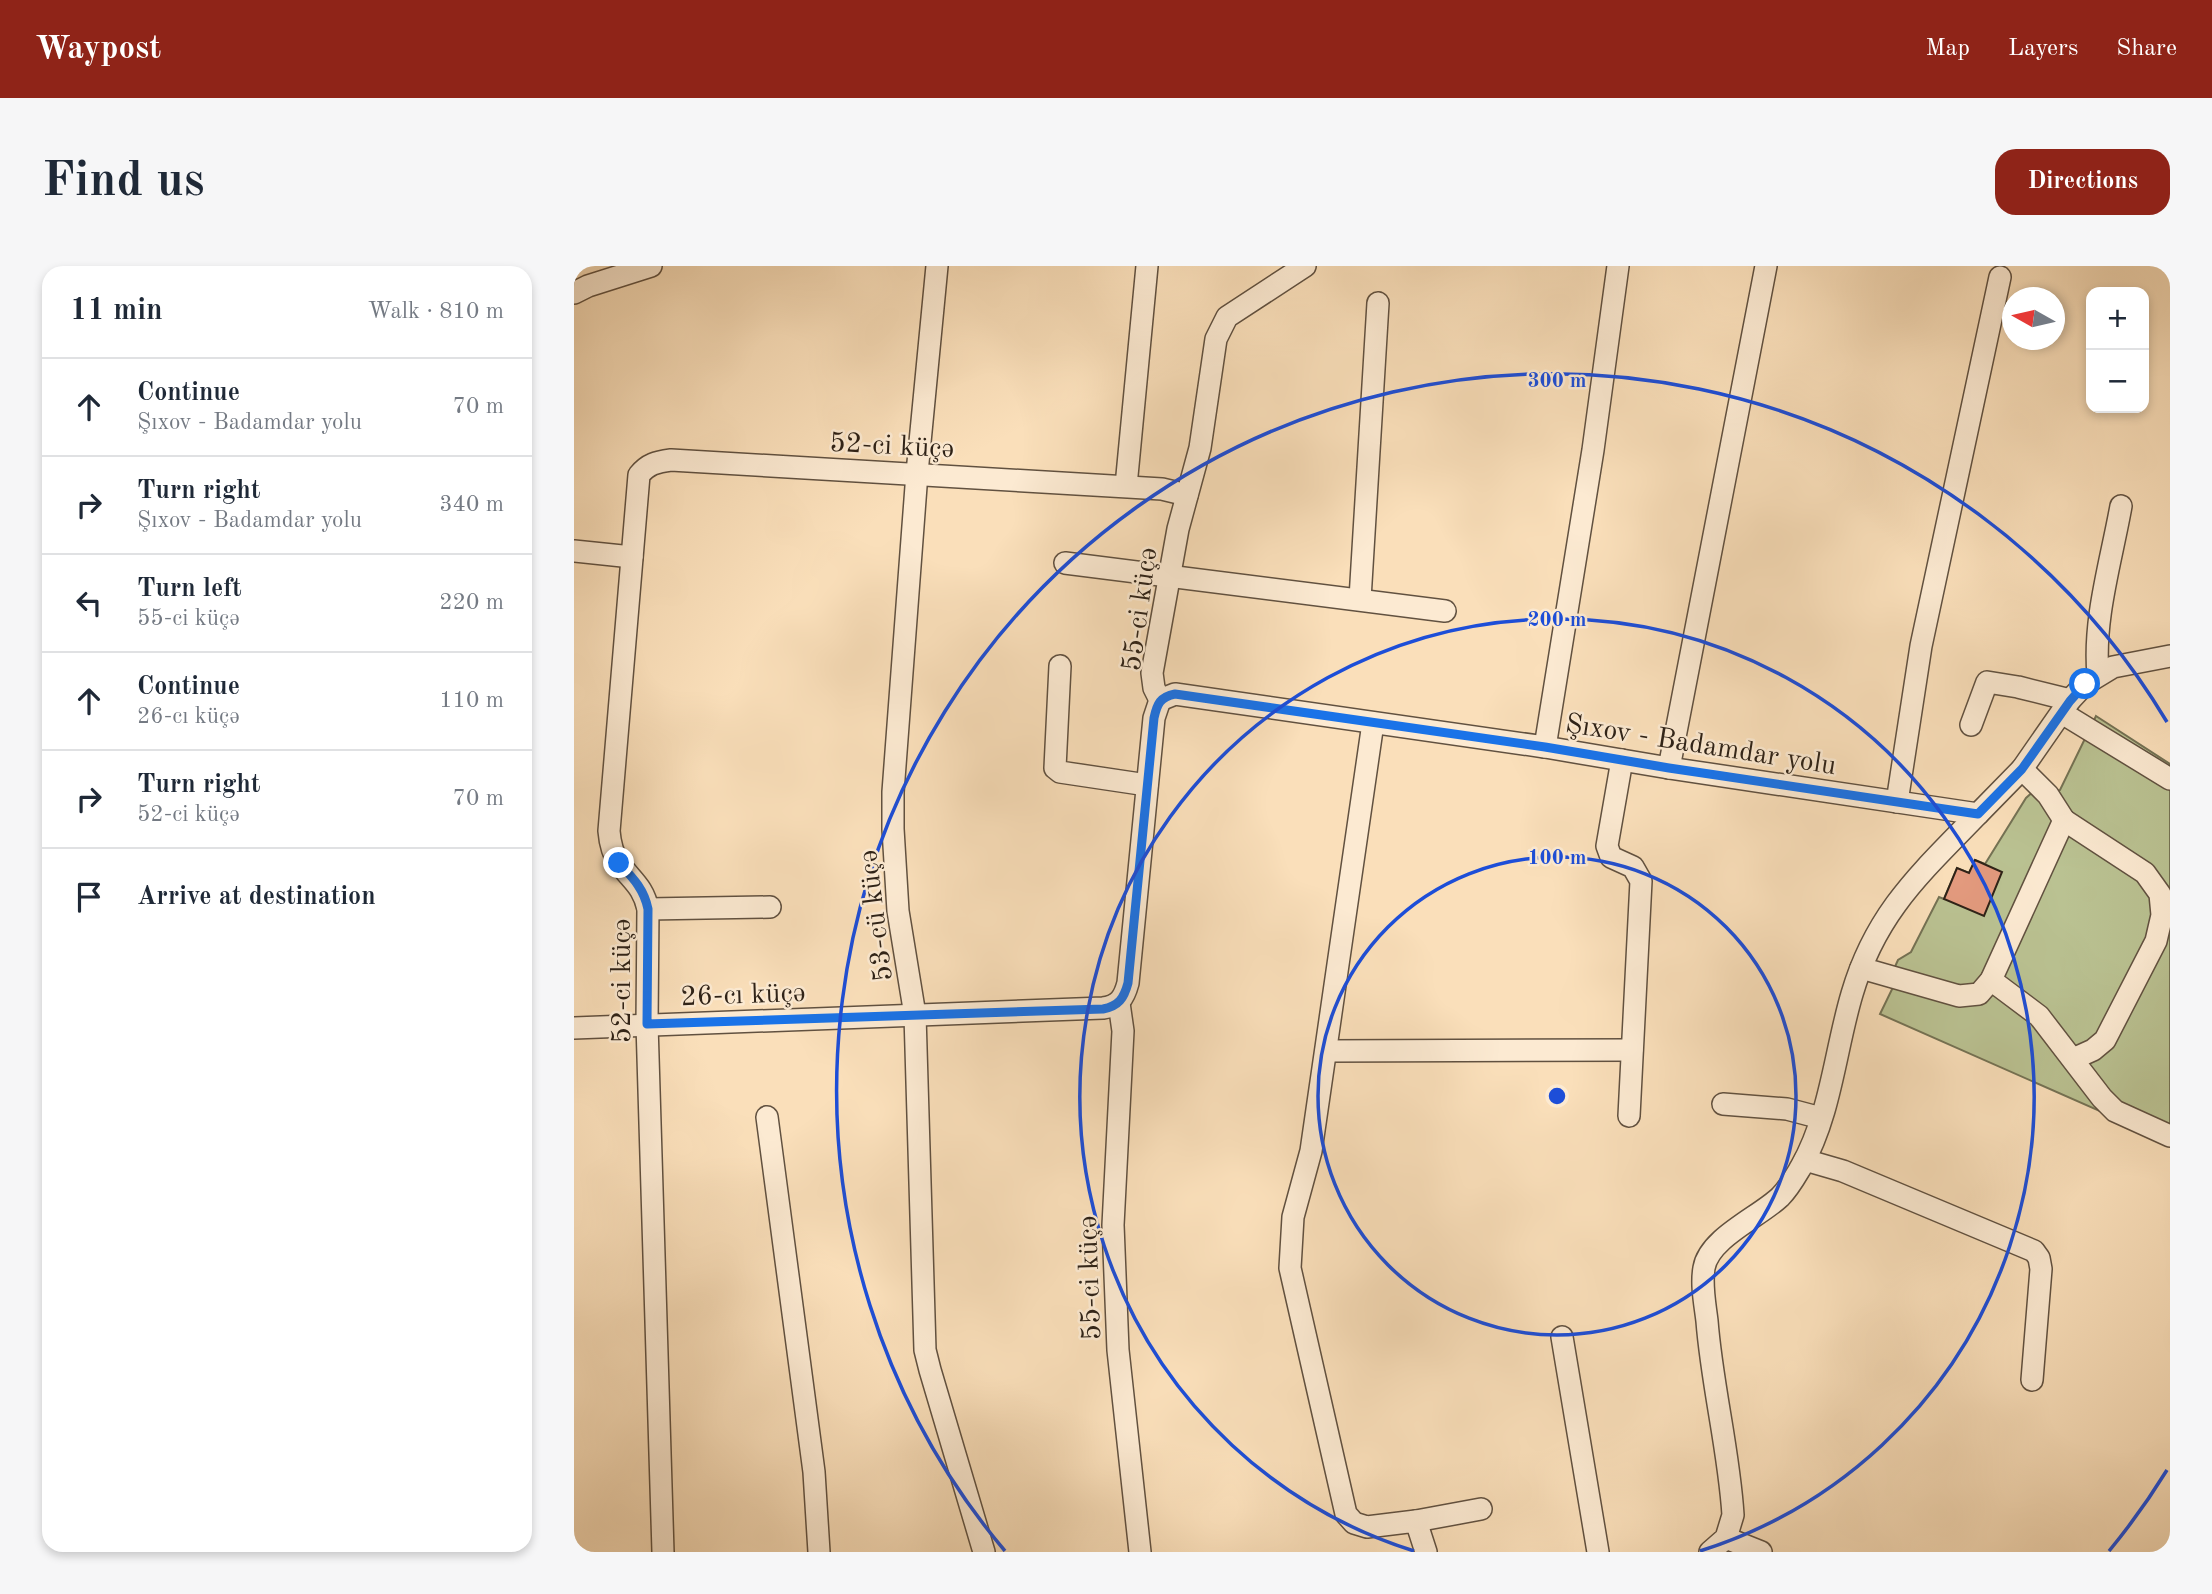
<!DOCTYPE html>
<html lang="en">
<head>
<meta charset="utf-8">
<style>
	body { margin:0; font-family:"Old Standard TT",serif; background:#f6f6f7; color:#1f2937 }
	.controls { position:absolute; right:21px; top:21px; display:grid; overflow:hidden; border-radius:14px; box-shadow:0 4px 10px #0003 }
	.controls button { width:63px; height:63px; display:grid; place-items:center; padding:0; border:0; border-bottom:2px solid #e0e1e3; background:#fff; color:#1f2937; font:35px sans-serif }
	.compass { position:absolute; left:1428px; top:21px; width:63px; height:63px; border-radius:50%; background:#fff; box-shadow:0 4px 10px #0003; rotate:278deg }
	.stop { position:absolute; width:21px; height:21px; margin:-16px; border:5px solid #1a73e8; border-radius:50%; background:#fff }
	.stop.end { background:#1a73e8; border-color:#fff; box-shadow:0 2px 7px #0008 }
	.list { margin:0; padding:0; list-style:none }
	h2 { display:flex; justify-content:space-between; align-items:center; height:91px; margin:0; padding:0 28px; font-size:30px }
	h2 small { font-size:23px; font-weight:400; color:#747a83 }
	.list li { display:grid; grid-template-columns:46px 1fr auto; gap:21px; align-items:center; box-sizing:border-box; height:98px; padding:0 28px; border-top:2px solid #e0e1e3 }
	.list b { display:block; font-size:26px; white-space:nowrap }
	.list p { margin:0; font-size:23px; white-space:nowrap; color:#747a83 }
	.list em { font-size:23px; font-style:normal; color:#747a83 }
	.icon { flex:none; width:38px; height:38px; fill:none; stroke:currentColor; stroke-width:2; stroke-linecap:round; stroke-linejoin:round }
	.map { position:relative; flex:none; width:1596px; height:1286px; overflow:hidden; border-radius:21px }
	header { display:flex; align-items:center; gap:42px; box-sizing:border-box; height:98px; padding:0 35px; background:#8f2418; color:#fff }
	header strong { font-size:33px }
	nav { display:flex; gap:38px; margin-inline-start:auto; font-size:24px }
	.intro { display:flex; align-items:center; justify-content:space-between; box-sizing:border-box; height:168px; padding:0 42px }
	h1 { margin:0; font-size:49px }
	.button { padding:18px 32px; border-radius:21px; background:#8f2418; color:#fff; font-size:24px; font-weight:700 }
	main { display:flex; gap:42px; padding:0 42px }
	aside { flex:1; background:#fff; border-radius:21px; box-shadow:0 4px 10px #0003 }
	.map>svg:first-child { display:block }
	.green { fill:#bac292; stroke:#747254; stroke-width:2 }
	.building { fill:#e39a7e; stroke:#2e2217; stroke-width:2 }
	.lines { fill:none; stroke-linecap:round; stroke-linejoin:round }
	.minor-casing { stroke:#615140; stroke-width:24 }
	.minor { stroke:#fcead2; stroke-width:21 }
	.route { stroke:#1a73e8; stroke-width:9 }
	.ring { fill:none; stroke:#1d4ed8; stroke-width:3.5 }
	.labels { text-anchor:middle; stroke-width:5; stroke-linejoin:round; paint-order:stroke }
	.street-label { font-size:28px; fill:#2e2217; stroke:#fcead2 }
	.centre { fill:#1d4ed8; stroke:#fcead2; stroke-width:3.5 }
	.ring-label { font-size:21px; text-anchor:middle; font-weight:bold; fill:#1d4ed8; stroke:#fcead2; stroke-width:5; stroke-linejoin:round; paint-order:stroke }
</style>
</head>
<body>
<header>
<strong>Waypost</strong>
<nav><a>Map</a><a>Layers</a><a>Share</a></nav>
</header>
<div class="intro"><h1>Find us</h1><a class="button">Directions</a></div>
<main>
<aside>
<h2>11 min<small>Walk · 810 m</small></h2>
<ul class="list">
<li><svg class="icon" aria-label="ahead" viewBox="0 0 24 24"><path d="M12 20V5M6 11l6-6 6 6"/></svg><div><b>Continue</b><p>Şıxov - Badamdar yolu</p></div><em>70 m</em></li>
<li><svg class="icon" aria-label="right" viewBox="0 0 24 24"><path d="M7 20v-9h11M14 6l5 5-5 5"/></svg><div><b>Turn right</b><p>Şıxov - Badamdar yolu</p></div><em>340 m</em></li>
<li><svg class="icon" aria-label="left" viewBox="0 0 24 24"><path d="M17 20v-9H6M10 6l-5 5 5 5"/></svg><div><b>Turn left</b><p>55-ci küçə</p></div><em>220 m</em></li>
<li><svg class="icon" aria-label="ahead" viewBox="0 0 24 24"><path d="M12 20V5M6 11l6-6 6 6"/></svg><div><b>Continue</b><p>26-cı küçə</p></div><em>110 m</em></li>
<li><svg class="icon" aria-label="right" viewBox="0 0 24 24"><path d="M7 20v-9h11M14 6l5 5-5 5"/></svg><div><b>Turn right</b><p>52-ci küçə</p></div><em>70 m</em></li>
<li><svg class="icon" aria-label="arrive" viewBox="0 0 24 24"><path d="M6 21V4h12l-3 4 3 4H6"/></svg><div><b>Arrive at destination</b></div></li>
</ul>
</aside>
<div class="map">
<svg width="1596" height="1286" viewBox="0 0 1596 1286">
	<rect width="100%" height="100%" fill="#fadfba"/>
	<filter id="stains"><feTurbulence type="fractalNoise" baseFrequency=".00286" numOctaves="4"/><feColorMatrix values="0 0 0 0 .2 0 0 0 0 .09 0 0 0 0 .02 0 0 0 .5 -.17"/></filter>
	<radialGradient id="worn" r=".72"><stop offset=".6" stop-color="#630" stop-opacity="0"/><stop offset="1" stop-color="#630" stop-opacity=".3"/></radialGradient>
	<path class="green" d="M1522 450 1596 498V876L1306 748 1323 713 1319 705 1324 694 1337 686 1365 631 1370 633 1383 602 1395 607 1401 594 1411 598 1452 532 1461 524 1474 529 1486 524Z"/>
	<path class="building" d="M1401 594 1428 606 1410 650 1370 633 1383 602 1395 607Z"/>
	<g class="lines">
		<defs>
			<g id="minor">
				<path d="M363 0 343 207 319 526V563L324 645 341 749 351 1084 356 1104 410 1286"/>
				<path d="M0 27 14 20 77 0"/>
				<path d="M552 220 573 0"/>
				<path d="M0 285 58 291"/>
				<path d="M491 297 871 345"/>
				<path d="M786 333 804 37"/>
				<path d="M486 400 481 502 486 506 573 519"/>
				<path d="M1524 409C1519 353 1537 296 1547 240"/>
				<path d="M586 434 601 428 971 481 1095 502 1404 548 1448 503 1496 434 1511 418 1539 401 1596 390"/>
				<path d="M586 434 580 422 578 407 604 263 626 182 642 73 653 51 731 0"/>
				<path d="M1488 447 1596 513"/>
				<path d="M799 457 737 885 719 951 716 1002 772 1248 780 1257 793 1261 842 1255 852 1286"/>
				<path d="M1397 459 1413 416 1444 421 1496 434"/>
				<path d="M971 481 1019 184 1044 0"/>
				<path d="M1048 494 1033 580 1037 591 1059 601 1067 615 1055 850"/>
				<path d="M1095 502 1192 0"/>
				<path d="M1323 536 1347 380 1426 11"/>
				<path d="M1490 554 1571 607 1586 628 1588 649 1582 675 1531 774 1519 784 1499 793"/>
				<path d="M74 643 196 641"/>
				<path d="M1287 702 1385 730 1405 728 1417 714 1490 554 1474 529 1448 503"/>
				<path d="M1417 714 1465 750 1528 832 1541 845 1596 870"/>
				<path d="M545 737 549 765 539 959 544 1084 566 1286"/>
				<path d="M0 762 529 742C545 740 550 732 554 717L580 452 586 434"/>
				<path d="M752 785 1058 784"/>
				<path d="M1149 838 1213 843 1247 852"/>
				<path d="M193 851 240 1206 245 1286"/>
				<path d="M1231 894 1269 905 1460 985 1465 992 1467 1003 1458 1114"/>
				<path d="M988 1071 1024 1286"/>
				<path d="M842 1255 907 1243"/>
				<path d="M1152 1272 1187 1286"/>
				<path d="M89 1286 73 758 74 643C69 620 58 615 45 597 38 587 36 577 35 565L65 209C74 198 82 196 97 194L588 223 613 229"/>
				<path d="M1136 1286 1152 1272 1159 1249C1155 1184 1138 1120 1133 1055 1131 1038 1127 1019 1130 1002 1135 972 1185 951 1206 931 1215 922 1221 911 1227 901 1257 848 1261 785 1278 728 1302 646 1347 607 1404 548"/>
			</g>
		</defs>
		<use href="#minor" class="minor-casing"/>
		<use href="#minor" class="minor"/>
	</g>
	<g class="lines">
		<path class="route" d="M45 597C59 612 70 623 74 643L73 758 529 743C545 740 550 732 554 717L580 452C583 438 586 431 601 428L971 481 1095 502 1404 548 1448 503 1496 435 1511 418"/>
	</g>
	<g class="ring">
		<circle cx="983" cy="830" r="239"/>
		<path d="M840 1285A477 477 0 1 1 1126 1285"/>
		<path d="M1593 1204A716 716 0 0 1 1535 1285M431 1285A716 716 0 1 1 1593 456"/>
	</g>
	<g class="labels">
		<g class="street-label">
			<text transform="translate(318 178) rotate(3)" y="10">52-ci küçə</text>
			<text transform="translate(564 343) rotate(-82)" y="10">55-ci küçə</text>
			<text transform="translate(1127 477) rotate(9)" y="10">Şıxov - Badamdar yolu</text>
			<text transform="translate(300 650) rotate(-97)" y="10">53-cü küçə</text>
			<text transform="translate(46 715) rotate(-90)" y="10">52-ci küçə</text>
			<text transform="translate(169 727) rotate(-2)" y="10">26-cı küçə</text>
			<text transform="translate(514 1012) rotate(-92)" y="10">55-ci küçə</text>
		</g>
	</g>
	<circle cx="983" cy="830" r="10" class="centre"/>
	<g class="ring-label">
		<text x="983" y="121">300 m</text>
		<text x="983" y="360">200 m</text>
		<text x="983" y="598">100 m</text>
	</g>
	<rect width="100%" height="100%" filter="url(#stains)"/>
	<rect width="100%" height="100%" fill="url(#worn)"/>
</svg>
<div class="controls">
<button>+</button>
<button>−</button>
</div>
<svg class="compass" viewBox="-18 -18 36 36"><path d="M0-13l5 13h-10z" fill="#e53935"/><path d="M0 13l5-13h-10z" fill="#747a83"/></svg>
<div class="stop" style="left:1511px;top:418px"></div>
<div class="stop end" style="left:45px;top:597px"></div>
</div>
</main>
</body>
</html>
